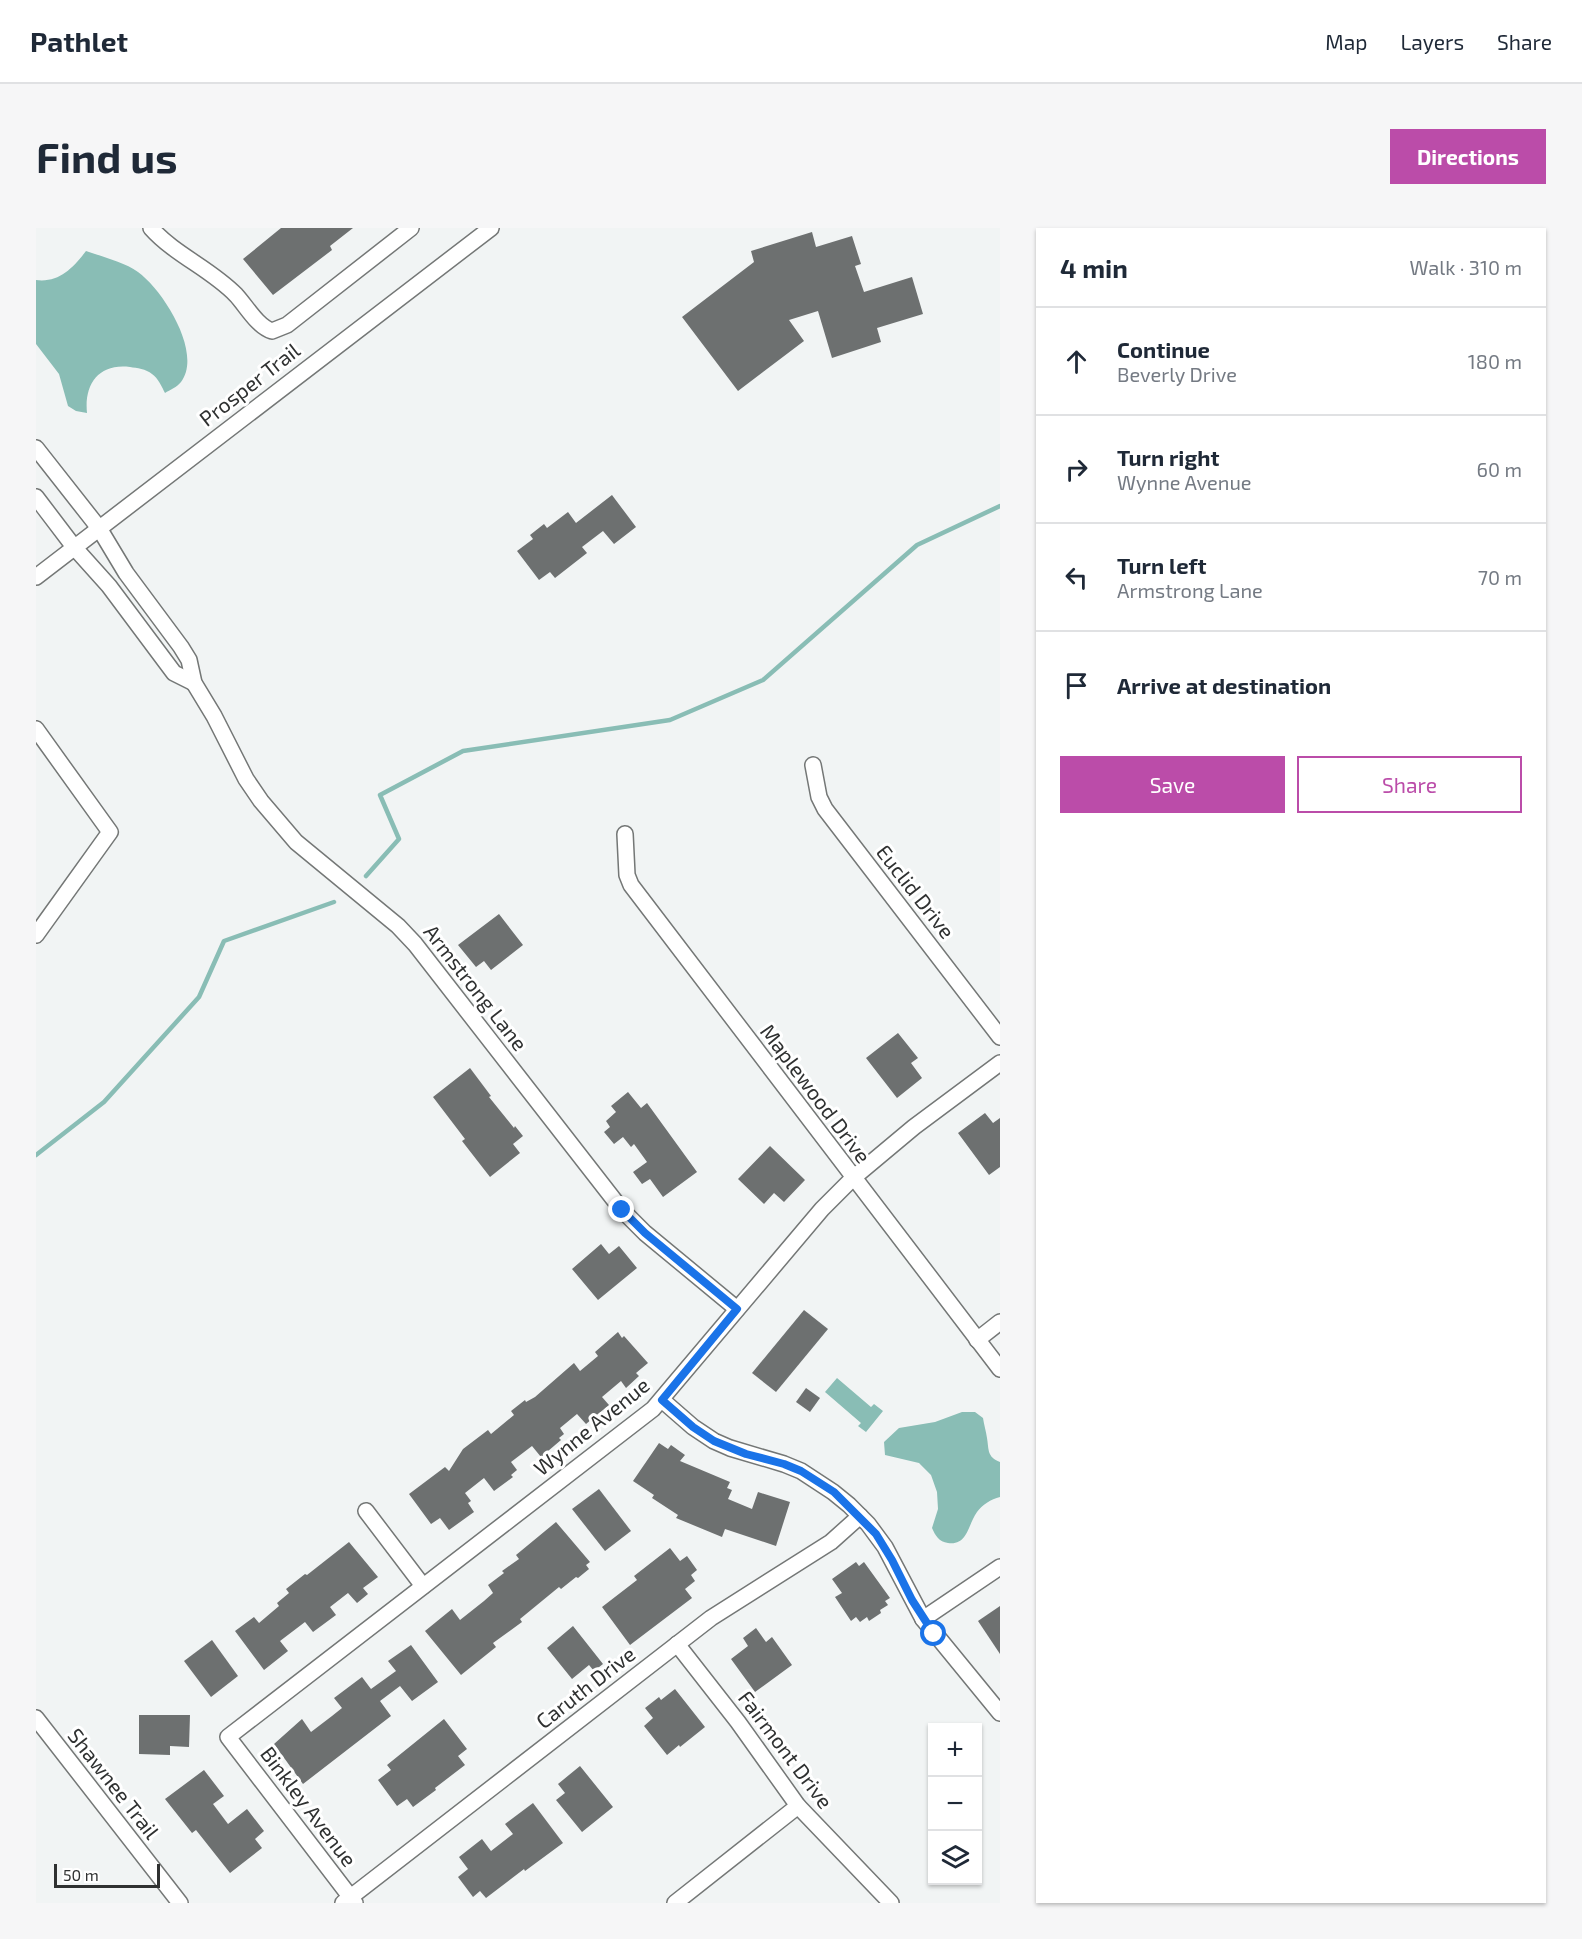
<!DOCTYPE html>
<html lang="en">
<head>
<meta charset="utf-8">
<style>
	body { margin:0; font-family:"Exo 2",sans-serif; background:#f6f6f7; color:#1f2937 }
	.controls { position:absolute; right:18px; bottom:18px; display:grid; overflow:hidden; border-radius:0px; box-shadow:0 2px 4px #0004 }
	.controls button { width:54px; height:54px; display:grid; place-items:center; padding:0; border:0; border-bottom:2px solid #e0e1e3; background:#fff; color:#1f2937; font:30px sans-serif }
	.scale { position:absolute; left:18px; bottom:15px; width:106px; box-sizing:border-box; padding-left:6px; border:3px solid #2f3131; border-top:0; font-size:16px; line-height:21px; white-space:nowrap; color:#2f3131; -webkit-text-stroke:4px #fff; paint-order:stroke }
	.stop { position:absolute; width:18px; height:18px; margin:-14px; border:4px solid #1a73e8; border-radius:50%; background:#fff }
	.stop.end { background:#1a73e8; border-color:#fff; box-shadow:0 2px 6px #0008 }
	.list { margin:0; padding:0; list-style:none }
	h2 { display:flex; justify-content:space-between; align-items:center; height:78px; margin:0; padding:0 24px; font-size:26px }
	h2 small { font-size:20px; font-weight:400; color:#747a83 }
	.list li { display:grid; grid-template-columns:39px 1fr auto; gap:18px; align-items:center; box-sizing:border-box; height:108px; padding:0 24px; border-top:2px solid #e0e1e3 }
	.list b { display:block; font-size:22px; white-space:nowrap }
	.list p { margin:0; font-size:20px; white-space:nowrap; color:#747a83 }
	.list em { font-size:20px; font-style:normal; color:#747a83 }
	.actions { display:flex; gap:12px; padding:18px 24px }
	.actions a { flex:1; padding:14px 0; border:2px solid #bb4ca9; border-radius:0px; text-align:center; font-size:21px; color:#bb4ca9 }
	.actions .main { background:#bb4ca9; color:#fff }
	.icon { flex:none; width:33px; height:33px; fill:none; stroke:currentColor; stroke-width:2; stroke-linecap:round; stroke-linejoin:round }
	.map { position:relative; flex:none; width:964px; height:1675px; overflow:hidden; border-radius:0px }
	header { display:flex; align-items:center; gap:36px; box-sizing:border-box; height:84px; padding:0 30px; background:#fff; border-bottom:2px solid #e0e1e3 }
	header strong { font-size:28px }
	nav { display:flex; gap:33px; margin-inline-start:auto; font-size:21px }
	.intro { display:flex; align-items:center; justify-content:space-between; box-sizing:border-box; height:144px; padding:0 36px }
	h1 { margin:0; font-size:42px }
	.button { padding:15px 27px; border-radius:0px; background:#bb4ca9; color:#fff; font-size:21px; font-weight:700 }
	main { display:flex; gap:36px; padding:0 36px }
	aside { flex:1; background:#fff; border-radius:0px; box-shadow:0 2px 4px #0004 }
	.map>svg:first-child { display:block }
	.water { fill:#89bdb5 }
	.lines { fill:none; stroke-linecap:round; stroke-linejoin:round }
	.stream { stroke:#89bdb5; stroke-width:4.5 }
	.building { fill:#6d7070 }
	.minor-casing { stroke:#747776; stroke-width:18 }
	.minor { stroke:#fff; stroke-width:15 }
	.route { stroke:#1a73e8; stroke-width:8 }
	.labels { text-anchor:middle; stroke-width:6; stroke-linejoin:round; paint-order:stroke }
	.street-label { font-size:21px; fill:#2f3131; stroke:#fff }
</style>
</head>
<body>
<header>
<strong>Pathlet</strong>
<nav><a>Map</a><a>Layers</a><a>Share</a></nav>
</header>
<div class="intro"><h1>Find us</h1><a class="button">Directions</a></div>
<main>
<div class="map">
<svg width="964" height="1675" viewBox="0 0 964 1675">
	<rect width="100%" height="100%" fill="#f1f4f4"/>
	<g class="water">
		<path d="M50 23C67 29 88 34 102 44 127 62 167 125 145 154 141 159 134 162 129 165 126 159 122 150 116 146 110 141 101 140 94 139 63 135 48 156 51 185L40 183 32 178 23 146 0 116V52C23 55 37 40 50 23Z"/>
		<path d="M801 1150 835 1179 838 1176 847 1183 830 1204 822 1198 825 1195 789 1164Z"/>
		<path d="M926 1184H939L947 1190C948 1197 950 1203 951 1210 953 1222 951 1229 964 1234V1269C955 1271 946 1277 941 1284 932 1296 932 1318 912 1315 903 1314 899 1307 896 1300L902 1281 901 1264 895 1247 883 1235 849 1227 848 1214 863 1200 899 1194Z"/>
	</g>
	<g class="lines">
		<g class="stream">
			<path d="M330 648 363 611 344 567 427 523 634 492 727 452 881 317 964 278"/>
			<path d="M0 927 68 874 163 769 188 713 298 674"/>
		</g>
	</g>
	<g class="building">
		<path d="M245 0H317L294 18 296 22 237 67 207 31Z"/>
		<path d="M776 4 780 19 816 8 825 36 819 38 828 64 876 49 887 86 841 100 845 114 796 130 782 83 753 92 768 113 702 163 646 89 718 34 715 23Z"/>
		<path d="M576 267 600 299 578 316 567 303 546 319 551 325 519 350 514 344 503 352 481 323 497 311 494 307 508 296 511 300 532 284 540 295Z"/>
		<path d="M463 686 487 717 455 742 448 733 440 739 422 717Z"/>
		<path d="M862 805 882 830 875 835 886 850 861 870 830 830Z"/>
		<path d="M434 840 455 868 453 869 478 900 479 898 487 908 477 916 484 925 454 949 426 913 429 911 397 869Z"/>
		<path d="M592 864 605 880 611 875 661 944 627 969 614 951 606 956 597 944 611 934 598 916 595 919 587 909 578 916 568 904 574 899 570 893 580 884 575 878Z"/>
		<path d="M949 885 957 895 964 890V939L953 947 922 905Z"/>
		<path d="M734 918 769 952 748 974 738 965 728 976 702 951Z"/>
		<path d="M565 1016 573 1026 583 1018 601 1040 562 1072 536 1041Z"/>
		<path d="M768 1082 792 1101 740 1164 716 1145Z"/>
		<path d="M582 1104 586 1110 588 1108 612 1135 600 1145 603 1148 590 1160 585 1153 566 1169 573 1177 550 1196 541 1186 524 1200 528 1206 523 1210 525 1212 505 1229 496 1218 475 1234 481 1242 475 1247 477 1249 458 1263 448 1250 429 1265 435 1273 432 1275 438 1284 413 1302 404 1290 395 1296 373 1266 409 1239 413 1243 427 1221 452 1202 455 1206 478 1187 475 1183 489 1172 490 1174 499 1169 538 1135 544 1143 562 1128 559 1124Z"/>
		<path d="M770 1160 784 1170 774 1184 760 1174Z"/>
		<path d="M623 1215 632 1221 635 1217 649 1227 644 1233 694 1254 691 1260 696 1262 692 1271 716 1281 722 1264 754 1274 740 1318 689 1301 686 1309 640 1290 642 1287 616 1270 618 1267 597 1253Z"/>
		<path d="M563 1261 595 1303 569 1323 536 1281Z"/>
		<path d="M520 1294 554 1334 550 1337 553 1341 542 1350 540 1349 525 1361 523 1359 484 1391 486 1394 457 1415 460 1419 425 1447 389 1403 416 1381 424 1392 448 1373 457 1365 452 1357 468 1345 466 1343 483 1331 480 1327Z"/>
		<path d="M313 1314 342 1349 327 1360 332 1366 321 1375 312 1365 294 1379 300 1387 277 1404 269 1394 244 1413 252 1423 228 1442 199 1403 218 1389 223 1395 243 1378 241 1375 253 1365 250 1361 269 1346 271 1347Z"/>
		<path d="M634 1320 644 1333 651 1328 661 1342 655 1347 659 1353 649 1361 656 1370 594 1417 566 1379 601 1352 598 1348Z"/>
		<path d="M820 1334 823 1338 828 1334 854 1370 849 1373 852 1377 844 1382 845 1385 833 1393 831 1389 824 1394 820 1389 815 1393 799 1369 806 1365 796 1351Z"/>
		<path d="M964 1378V1426L942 1393Z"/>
		<path d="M537 1398 567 1436 558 1443 553 1437 536 1451 511 1420Z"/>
		<path d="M720 1400 730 1414 736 1409 756 1437 719 1464 695 1431 712 1418 707 1410Z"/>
		<path d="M176 1412 202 1448 175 1469 148 1433Z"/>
		<path d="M375 1417 402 1454 376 1473 364 1458 344 1473 355 1488 267 1556 238 1516 266 1491 275 1504 296 1488 306 1480 298 1470 326 1449 335 1461 360 1443 352 1433Z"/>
		<path d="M639 1461 669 1499 644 1519 643 1517 631 1527 608 1498 617 1490 609 1480 623 1469 625 1472Z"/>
		<path d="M103 1487H154L153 1519 134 1518V1527L103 1526Z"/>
		<path d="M408 1491 431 1521 422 1528 429 1537 399 1560 400 1562 377 1579 371 1571 361 1578 342 1552 355 1542 351 1537Z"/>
		<path d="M544 1538 577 1579 546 1604 520 1572 529 1565 522 1556Z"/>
		<path d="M168 1542 188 1568 177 1576 192 1596 211 1581 228 1603 219 1611 226 1620 194 1645 160 1602 156 1605 129 1571Z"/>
		<path d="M497 1575 527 1615 489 1643 488 1641 450 1670 444 1663 437 1669 422 1649 432 1641 423 1629 446 1611 455 1623 477 1606 469 1596Z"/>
	</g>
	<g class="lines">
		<defs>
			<g id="minor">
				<path d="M115 0C139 27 175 41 200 67 211 79 221 98 236 103L251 97 375 0"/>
				<path d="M0 220 63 300 90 345 145 419 153 432 158 455 178 488 210 551 225 573 260 614 362 698 379 716 586 982 609 1005 701 1081"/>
				<path d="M0 269 38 319 73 358 138 445 158 455"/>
				<path d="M0 349 455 0"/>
				<path d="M0 501 74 604 0 707"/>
				<path d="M777 537 783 569 789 581 964 809"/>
				<path d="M589 606 591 647 595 657 964 1141"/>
				<path d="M941 1112 964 1094"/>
				<path d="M626 1172 657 1199 678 1213 694 1220 748 1236 765 1243 797 1264 813 1277 832 1296 849 1319 887 1391 964 1485"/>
				<path d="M330 1283 387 1358"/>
				<path d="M887 1391 964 1339"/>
				<path d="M641 1416 702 1494 762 1578 855 1675"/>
				<path d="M0 1490 144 1675"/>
				<path d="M307 1675 675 1390 795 1314 824 1288"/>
				<path d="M319 1675 192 1509 617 1181 786 981 817 950 878 899 964 835"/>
				<path d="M639 1675 762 1578"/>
			</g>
		</defs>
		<use href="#minor" class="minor-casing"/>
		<use href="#minor" class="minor"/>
	</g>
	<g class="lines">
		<path class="route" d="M586 982 609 1005 701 1081 626 1172 657 1199 678 1213 710 1226 748 1236 765 1243 798 1264 840 1306 856 1332 876 1372 898 1406"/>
	</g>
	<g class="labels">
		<g class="street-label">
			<text transform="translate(214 157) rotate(-38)" y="7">Prosper Trail</text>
			<text transform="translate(879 664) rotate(52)" y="7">Euclid Drive</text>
			<text transform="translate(439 760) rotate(52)" y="7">Armstrong Lane</text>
			<text transform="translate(779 866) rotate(53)" y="7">Maplewood Drive</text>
			<text transform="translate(556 1199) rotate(-39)" y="7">Wynne Avenue</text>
			<text transform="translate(550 1460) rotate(-38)" y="7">Caruth Drive</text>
			<text transform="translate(749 1522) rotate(53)" y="7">Fairmont Drive</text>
			<text transform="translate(77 1556) rotate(52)" y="7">Shawnee Trail</text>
			<text transform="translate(272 1579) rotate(53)" y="7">Binkley Avenue</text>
		</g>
	</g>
</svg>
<div class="controls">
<button>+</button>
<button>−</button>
<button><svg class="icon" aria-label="layers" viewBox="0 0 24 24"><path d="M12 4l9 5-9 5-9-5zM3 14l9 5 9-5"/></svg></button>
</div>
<div class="scale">50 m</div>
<div class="stop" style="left:898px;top:1406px"></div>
<div class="stop end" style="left:586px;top:982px"></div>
</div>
<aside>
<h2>4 min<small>Walk · 310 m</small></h2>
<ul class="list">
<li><svg class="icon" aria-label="ahead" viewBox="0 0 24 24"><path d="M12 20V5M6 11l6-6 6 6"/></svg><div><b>Continue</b><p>Beverly Drive</p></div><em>180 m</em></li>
<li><svg class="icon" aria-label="right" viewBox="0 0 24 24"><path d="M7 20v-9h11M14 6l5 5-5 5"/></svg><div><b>Turn right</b><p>Wynne Avenue</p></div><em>60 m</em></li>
<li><svg class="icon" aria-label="left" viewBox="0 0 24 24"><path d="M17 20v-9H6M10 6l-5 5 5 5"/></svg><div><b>Turn left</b><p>Armstrong Lane</p></div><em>70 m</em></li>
<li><svg class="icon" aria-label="arrive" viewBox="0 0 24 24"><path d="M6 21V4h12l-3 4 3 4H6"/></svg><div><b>Arrive at destination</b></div></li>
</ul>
<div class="actions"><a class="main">Save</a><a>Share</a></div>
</aside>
</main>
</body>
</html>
